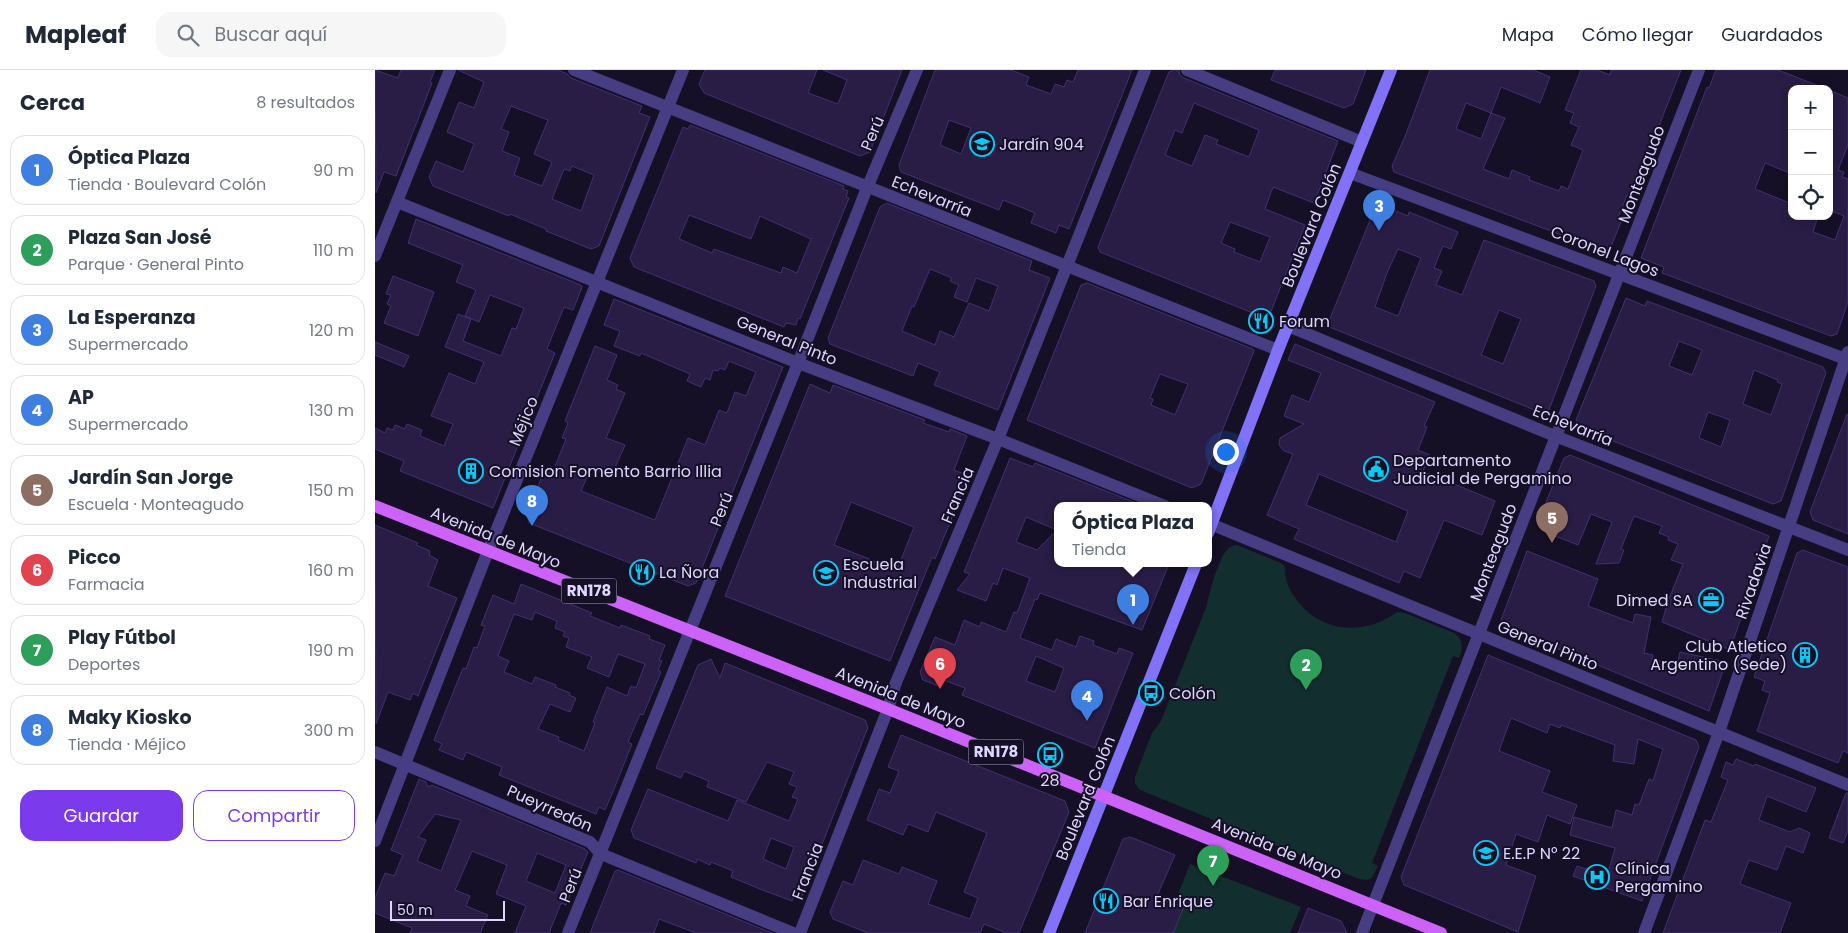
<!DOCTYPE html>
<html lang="es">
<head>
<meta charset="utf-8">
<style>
	body { margin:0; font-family:Poppins,sans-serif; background:#f6f6f7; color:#1f2937 }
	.controls { position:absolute; right:15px; top:15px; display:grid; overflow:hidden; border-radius:10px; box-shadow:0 2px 12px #0003 }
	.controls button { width:45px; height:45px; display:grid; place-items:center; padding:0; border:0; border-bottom:1px solid #e0e1e3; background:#fff; color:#1f2937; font:25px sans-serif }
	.scale { position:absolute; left:15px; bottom:12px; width:115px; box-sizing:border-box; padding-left:5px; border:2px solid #ded6fd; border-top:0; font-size:14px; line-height:18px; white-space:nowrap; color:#ded6fd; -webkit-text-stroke:4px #161026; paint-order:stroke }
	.you { position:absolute; left:850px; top:381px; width:18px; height:18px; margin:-12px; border:4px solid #fff; border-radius:50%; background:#1a73e8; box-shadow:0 0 0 8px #1a73e833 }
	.badge { display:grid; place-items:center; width:32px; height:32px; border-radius:50%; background:#7c3aed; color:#fff; font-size:16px; font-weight:700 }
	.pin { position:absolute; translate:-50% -41px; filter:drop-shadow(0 1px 2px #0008) }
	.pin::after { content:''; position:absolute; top:26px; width:18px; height:15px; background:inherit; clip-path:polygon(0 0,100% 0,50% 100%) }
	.popup { position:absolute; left:679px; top:432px; width:158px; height:65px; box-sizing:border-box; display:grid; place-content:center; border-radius:10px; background:#fff; filter:drop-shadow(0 1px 4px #0005); font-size:16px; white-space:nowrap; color:#747a83 }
	.popup b { font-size:19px; color:#1f2937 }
	.popup::after { content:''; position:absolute; left:50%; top:100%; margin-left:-10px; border:10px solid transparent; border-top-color:#fff }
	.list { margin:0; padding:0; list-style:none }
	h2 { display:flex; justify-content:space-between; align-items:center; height:65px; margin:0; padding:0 20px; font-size:21px }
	h2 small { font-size:16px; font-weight:400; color:#747a83 }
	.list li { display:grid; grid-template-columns:32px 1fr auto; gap:15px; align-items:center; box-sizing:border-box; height:70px; margin:0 10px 10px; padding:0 10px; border:1px solid #e0e1e3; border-radius:15px }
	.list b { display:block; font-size:19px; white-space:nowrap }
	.list p { margin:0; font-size:16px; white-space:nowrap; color:#747a83 }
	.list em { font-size:16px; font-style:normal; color:#747a83 }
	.actions { display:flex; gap:10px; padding:15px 20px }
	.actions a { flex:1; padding:11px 0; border:1px solid #7c3aed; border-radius:15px; text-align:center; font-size:18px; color:#7c3aed }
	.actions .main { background:#7c3aed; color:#fff }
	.icon { flex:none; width:28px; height:28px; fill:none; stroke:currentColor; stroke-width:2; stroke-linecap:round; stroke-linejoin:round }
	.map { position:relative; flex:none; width:1473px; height:863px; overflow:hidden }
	header { display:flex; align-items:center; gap:30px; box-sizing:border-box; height:70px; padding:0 25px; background:#fff; border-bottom:1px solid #e0e1e3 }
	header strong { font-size:24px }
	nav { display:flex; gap:28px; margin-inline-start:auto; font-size:18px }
	.search { width:350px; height:45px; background:#f6f6f7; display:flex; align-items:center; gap:12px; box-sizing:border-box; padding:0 18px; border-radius:15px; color:#747a83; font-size:19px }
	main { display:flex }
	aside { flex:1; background:#fff }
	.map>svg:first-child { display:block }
	.green { fill:#132e2f }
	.building { fill:#291d46; stroke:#423071; fill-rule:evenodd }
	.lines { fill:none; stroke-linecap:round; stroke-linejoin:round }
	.street { stroke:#463d83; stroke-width:12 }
	.secondary { stroke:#8172f9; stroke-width:12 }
	.primary { stroke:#cd62f9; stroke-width:12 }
	.labels { text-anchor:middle; stroke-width:4; stroke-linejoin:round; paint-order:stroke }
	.shield { fill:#161026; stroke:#a29bbc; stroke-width:1 }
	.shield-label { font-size:15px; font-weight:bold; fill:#ded6fd }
	.street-label { font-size:16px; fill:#ded6fd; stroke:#161026 }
	.poi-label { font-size:16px; fill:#ded6fd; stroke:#161026; text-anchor:start }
</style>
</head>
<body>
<header>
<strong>Mapleaf</strong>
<div class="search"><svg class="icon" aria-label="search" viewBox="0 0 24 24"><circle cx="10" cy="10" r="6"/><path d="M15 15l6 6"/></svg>Buscar aquí</div>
<nav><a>Mapa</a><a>Cómo llegar</a><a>Guardados</a></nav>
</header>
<main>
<aside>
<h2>Cerca<small>8 resultados</small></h2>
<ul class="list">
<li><span class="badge" style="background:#3f7fe0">1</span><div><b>Óptica Plaza</b><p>Tienda · Boulevard Colón</p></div><em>90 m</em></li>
<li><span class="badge" style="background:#2e9e5b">2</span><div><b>Plaza San José</b><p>Parque · General Pinto</p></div><em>110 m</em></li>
<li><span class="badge" style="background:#3f7fe0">3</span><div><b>La Esperanza</b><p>Supermercado</p></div><em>120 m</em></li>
<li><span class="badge" style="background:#3f7fe0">4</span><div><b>AP</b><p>Supermercado</p></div><em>130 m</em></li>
<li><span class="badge" style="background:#8d6e63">5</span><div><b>Jardín San Jorge</b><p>Escuela · Monteagudo</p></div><em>150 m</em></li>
<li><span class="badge" style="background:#e0444e">6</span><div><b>Picco</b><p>Farmacia</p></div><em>160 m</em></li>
<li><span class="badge" style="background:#2e9e5b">7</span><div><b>Play Fútbol</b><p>Deportes</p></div><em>190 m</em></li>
<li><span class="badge" style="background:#3f7fe0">8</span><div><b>Maky Kiosko</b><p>Tienda · Méjico</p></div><em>300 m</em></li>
</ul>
<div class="actions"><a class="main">Guardar</a><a>Compartir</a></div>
</aside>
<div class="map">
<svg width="1473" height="863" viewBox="0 0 1473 863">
	<rect width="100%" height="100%" fill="#161026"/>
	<g class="green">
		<path d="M862 475 906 493 910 497C909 507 914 520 921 529 945 563 990 566 1022 542L1030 543 1079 563C1089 570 1088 578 1084 588L1078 586 997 793 1003 796 996 809 992 810 984 809 765 720 760 713V707L777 663 786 651 832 535C834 523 843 491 851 481 854 477 857 476 862 475Z"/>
		<path d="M815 794 926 837 915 863H788Z"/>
	</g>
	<g class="building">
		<path d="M0 0 23 8 26 0H60L55 12 57 13 21 106 9 102 1 123Z"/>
		<path d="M83 0H183L192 4 196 8 267 36 264 43 275 47 224 176 216 179 171 161V159L135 144 134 146 58 116 54 107 61 91 88 102 99 74 72 62 84 32 99 38 109 12ZM136 36 173 50 159 84 177 92 167 116 139 105 145 88 127 81 134 62 126 59ZM197 96 219 105 206 141 177 129 189 99 195 101Z"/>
		<path d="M330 0H442L433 23 463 34 472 10 448 0H527L495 82 485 86 329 23 324 14Z"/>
		<path d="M560 0H636L654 7 651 15 676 24 680 14 689 17 692 10 698 12 703 0H757L694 159 684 155 681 163 656 153 660 143 648 138 628 130 624 140 526 102 524 95ZM574 50 596 58 586 84 565 75Z"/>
		<path d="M799 0H804L805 5 809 8 963 71 939 133 898 117 890 139 930 155 895 244 888 247 725 182 723 177 794 2ZM819 33 884 60 874 87 841 74 843 70 830 65 817 96 790 85 800 60 807 63ZM855 152 895 167 885 192 859 182 860 179 846 173Z"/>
		<path d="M900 0H991L978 34 969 38 896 10Z"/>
		<path d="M1055 0H1158L1175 7 1165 33 1126 17 1116 43 1130 48 1108 99 1134 109 1137 100 1155 107 1154 110 1184 121 1186 116 1193 119 1208 80 1196 75 1204 57 1195 53 1199 43 1190 40 1206 0H1222L1235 5 1236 0H1306L1256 127 1252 125 1242 150 1246 152 1235 179 1229 181 1019 102 1017 96 1031 64ZM1091 33 1116 43 1106 69 1081 59Z"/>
		<path d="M1341 0H1403L1449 18 1417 19V104L1390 93 1380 119 1417 134V146H1443L1438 162 1460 170 1469 146 1454 140V20L1473 28V75L1463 100 1469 102 1467 107 1473 109V232L1462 264 1456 266 1287 203 1289 197 1266 188 1332 17 1334 18Z"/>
		<path d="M315 55 469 116 468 119 473 121 471 127 474 128 425 249 423 248 421 255 411 253 409 257 259 197 255 188 308 57 313 59ZM314 145 376 169 385 146 436 169 422 203 408 197 406 203 339 179 337 183 304 169Z"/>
		<path d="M512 133 657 191 654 200 675 208 623 340 559 315 565 302 543 293 538 306 455 274 453 268 505 137ZM555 199 577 208 575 211 584 215 579 227 592 232 601 208 623 216 614 241 594 233 579 267 565 261 560 275 527 261 537 236 539 237Z"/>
		<path d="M1002 133 1033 146 1034 142 1083 162 1076 179 1068 176 1059 198 1067 201 1061 215 1087 225 1109 170 1219 211 1221 216 1172 345 952 256ZM1023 179 1046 188 1023 246 1000 237 1012 203ZM1124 240 1146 249 1128 294 1106 285Z"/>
		<path d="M41 149 206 215 207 217 198 240 189 237 172 279 180 283 118 438 25 401 29 391 0 379V358L10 363 12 358 18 360 20 355 30 359 32 354 47 360 45 366 69 376 78 354 56 346 74 303 100 314 109 292 70 277 83 244 96 249 88 271 126 286 137 258 141 259 149 238 115 225 104 252 90 246 101 220 81 212 88 195 33 173Z"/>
		<path d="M18 206 59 222 43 266 9 253 16 236 12 234 16 225 11 224Z"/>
		<path d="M712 213 878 279 879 281 826 414 817 418 652 350 706 215ZM785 304 813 314 800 345 776 335 778 329 775 328Z"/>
		<path d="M1251 228 1270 236 1272 231 1448 297 1451 303 1406 431 1398 434 1205 358 1201 350ZM1304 271 1327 280 1317 305 1294 296ZM1379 300 1403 310 1402 312 1407 314 1396 345 1368 334ZM1333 342 1355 350 1346 377 1324 368Z"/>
		<path d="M239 229 408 297 321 513 313 516 154 453 152 445 169 401 177 404 191 369 187 368 193 353 190 351 220 276 242 285 232 310 243 315 241 319 250 323 231 368 250 375 236 407 216 398 206 421 280 450 313 368 330 375 344 340 352 343 360 322 371 326 381 302 354 291 350 300 345 298 343 301 338 300 335 310 330 308 326 317 312 311 315 304 266 283 265 286 239 276 245 261 229 255Z"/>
		<path d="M0 272 34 286 29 297 0 285Z"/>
		<path d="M920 274 1060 332 1049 356 1052 357 1043 380 1055 385 1048 401 1120 431 1107 465 1069 450 1045 508 1029 501 1024 513 919 469 924 459 892 445 918 384 909 381 904 375 905 368 929 354 909 346 917 325 934 332 946 303 913 290ZM944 404 1033 441 1021 472 931 435Z"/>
		<path d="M435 314 455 323 458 315 550 350 548 353 574 362 575 359 592 366 579 400 594 406 560 489 557 487 515 591 350 526ZM476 432 539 457 522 500 459 475Z"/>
		<path d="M1472 344 1473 345V464L1438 450 1435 442Z"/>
		<path d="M1195 385 1394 466 1355 580 1287 552 1293 531 1308 494 1296 490 1303 474 1293 470 1294 467 1284 463 1287 456 1259 446 1246 479 1249 480 1244 493 1221 494 1237 452 1216 444 1203 475 1180 466 1183 460 1163 452 1189 388Z"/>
		<path d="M635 388 658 397 660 393 769 436H683V494H794L767 560 665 523 662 530 660 529 645 568 677 580 681 569 701 577 705 566 719 571 718 575 742 584 744 578 758 583 720 678 587 625 590 618 568 610 566 617 548 610 545 602 560 567 580 575 589 550 605 557 606 552 631 562 639 542 642 543 655 508 628 498 622 515 618 513 611 531 582 520 595 504 589 502ZM651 447 682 460 662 480 641 472ZM661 586 689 598 680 622 651 611Z"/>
		<path d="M0 455 43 473 41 475 55 481 54 485 63 490 53 516 82 528 43 626 38 623 35 630 13 622 1 654Z"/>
		<path d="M1428 480 1473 497V683L1468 681 1463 693 1382 661 1395 623 1387 620 1390 611 1379 607 1422 483Z"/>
		<path d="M1152 481 1223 509 1213 536 1258 553 1260 544 1276 547 1269 583 1278 585 1277 589 1302 594 1305 582 1351 592 1334 641 1128 556 1126 550Z"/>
		<path d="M146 514 217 543 215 546 245 558 246 555 275 566 274 569 290 575 284 590 287 591 283 600 286 602 268 645 265 644 253 672 257 674 237 724 230 740 224 737 221 744 124 705 127 697 91 682 88 690 64 680 67 674 59 670 88 598 91 599 99 577 102 578 110 556 106 555 118 525 139 534ZM160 542 182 551 180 558 190 562 188 566 194 568 191 577 217 587 212 598 234 607 243 584 270 594 261 618 256 616 252 626 232 617 218 652 220 653 209 681 183 670 184 667 163 659 175 634 195 642 201 628 194 625 195 623 180 617 181 615 160 607 157 614 129 602 134 591 123 586 139 544 157 550Z"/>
		<path d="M1113 585 1321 670 1324 677 1267 831 1198 806 1202 796 1232 806 1240 778 1195 765 1199 747 1237 758 1241 740 1257 745 1260 734 1264 735 1274 709 1278 711 1288 679 1263 669 1259 694 1238 691 1240 675 1186 655 1185 658 1175 654 1172 663 1136 648 1124 681 1175 701 1167 722 1202 735 1195 754 1172 745 1163 772 1141 764 1131 795 1161 806 1143 862 1029 815 1026 807Z"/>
		<path d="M336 589 345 608 350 593 490 650 493 657 426 828 419 826 417 831 385 819 356 807 358 801 336 792 335 795 322 789 321 793 259 768 256 760 273 719 353 751 362 730 414 751 423 729 417 727 422 717 414 714 419 702 392 692 371 732 332 717 334 711 309 701 306 708 281 698 323 595ZM396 768 419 777 411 799 388 789Z"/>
		<path d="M526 665 690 731 694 742 644 863H632L609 854 605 863H493L458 849 455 842 468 811 478 815 488 790 524 804 527 797 562 811 553 834 595 849 603 828 589 822 612 763 561 742 553 762 533 754 528 765 492 750 504 719 515 723 524 701 513 697Z"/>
		<path d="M1361 689 1379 696 1380 694 1441 718 1431 742 1392 726 1384 750 1415 762 1424 758 1435 763 1428 783 1411 776 1402 800 1374 790 1365 814 1416 833 1405 863H1288L1330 750 1336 752 1353 710 1346 707 1351 692 1358 695Z"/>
		<path d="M44 709 51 712 53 717 57 715 210 779 213 782 191 835 186 833 174 863H140L151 836 121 824 132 795 97 781 80 820 95 826 91 836 113 845 105 863H35L37 858 0 843V828L10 803 19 806 28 785 16 780ZM60 744 86 750 66 801 42 791 51 770 43 767ZM162 783 191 795 180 823 151 811Z"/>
		<path d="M1471 723H1473V761L1468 773 1454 768Z"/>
		<path d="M755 767 800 785 782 826 809 837 798 863H710L748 769Z"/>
		<path d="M243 800 397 863H321L284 849 279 863H215L240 801Z"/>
		<path d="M933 838 966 851 972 863H923Z"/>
	</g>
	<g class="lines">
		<g class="street">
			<path d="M199 0 903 280"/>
			<path d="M812 0 987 72"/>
			<path d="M975 103 1473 290"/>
			<path d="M22 132 423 293 623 369 790 436"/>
			<path d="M0 186 75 0"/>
			<path d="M913 256 1180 366 1473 480"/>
			<path d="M833 453 1473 715"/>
			<path d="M0 682 215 772 226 784 418 863"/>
			<path d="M0 771 113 481 308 0"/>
			<path d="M193 863 423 293 492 118 542 0"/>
			<path d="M425 863 513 639 520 615 623 369 770 0"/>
			<path d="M987 863 1324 0"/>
			<path d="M1269 863 1344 662 1473 282"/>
		</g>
		<g class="secondary">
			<path d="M833 463 903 280 1016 0"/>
			<path d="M674 863 821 494"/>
		</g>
		<path class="primary" d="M0 436 513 639 1066 863"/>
	</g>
	<defs>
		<symbol id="school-ring" viewBox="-11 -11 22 22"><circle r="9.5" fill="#161026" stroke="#0bc9f5" stroke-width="1.5"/><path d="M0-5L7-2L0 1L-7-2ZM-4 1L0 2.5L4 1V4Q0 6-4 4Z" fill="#0bc9f5"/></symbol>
		<symbol id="restaurant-ring" viewBox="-11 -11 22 22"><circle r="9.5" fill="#161026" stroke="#0bc9f5" stroke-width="1.5"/><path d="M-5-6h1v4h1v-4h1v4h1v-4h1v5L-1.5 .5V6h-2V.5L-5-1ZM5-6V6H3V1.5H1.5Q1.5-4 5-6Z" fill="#0bc9f5"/></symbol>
		<symbol id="civic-ring" viewBox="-11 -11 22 22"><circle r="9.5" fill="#161026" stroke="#0bc9f5" stroke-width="1.5"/><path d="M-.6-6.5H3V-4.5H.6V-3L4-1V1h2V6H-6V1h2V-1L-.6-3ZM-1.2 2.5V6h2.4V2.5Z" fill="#0bc9f5"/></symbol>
		<symbol id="building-ring" viewBox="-11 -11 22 22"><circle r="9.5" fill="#161026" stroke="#0bc9f5" stroke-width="1.5"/><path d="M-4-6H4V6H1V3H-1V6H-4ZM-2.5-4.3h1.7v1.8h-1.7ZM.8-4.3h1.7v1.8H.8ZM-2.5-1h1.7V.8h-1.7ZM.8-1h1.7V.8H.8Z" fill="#0bc9f5"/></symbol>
		<symbol id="office-ring" viewBox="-11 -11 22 22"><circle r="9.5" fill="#161026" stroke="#0bc9f5" stroke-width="1.5"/><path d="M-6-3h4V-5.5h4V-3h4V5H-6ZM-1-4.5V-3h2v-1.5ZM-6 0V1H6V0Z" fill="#0bc9f5"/></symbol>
		<symbol id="bus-ring" viewBox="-11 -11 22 22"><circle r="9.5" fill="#161026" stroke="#0bc9f5" stroke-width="1.5"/><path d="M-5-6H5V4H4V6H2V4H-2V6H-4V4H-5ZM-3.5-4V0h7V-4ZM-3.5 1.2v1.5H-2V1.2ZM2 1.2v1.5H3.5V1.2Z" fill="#0bc9f5"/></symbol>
		<symbol id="hospital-ring" viewBox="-11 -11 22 22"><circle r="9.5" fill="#161026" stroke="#0bc9f5" stroke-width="1.5"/><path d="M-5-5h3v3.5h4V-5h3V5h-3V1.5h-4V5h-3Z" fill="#0bc9f5"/></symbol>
	</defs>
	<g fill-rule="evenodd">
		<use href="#school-ring" x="593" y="60" width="28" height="28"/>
		<use href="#restaurant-ring" x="872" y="237" width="28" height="28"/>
		<use href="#civic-ring" x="987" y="385" width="28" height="28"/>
		<use href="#building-ring" x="82" y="387" width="28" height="28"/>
		<use href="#restaurant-ring" x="253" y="488" width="28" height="28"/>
		<use href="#school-ring" x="437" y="489" width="28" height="28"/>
		<use href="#office-ring" x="1322" y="516" width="28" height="28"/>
		<use href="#building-ring" x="1416" y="571" width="28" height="28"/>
		<use href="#bus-ring" x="762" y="609" width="28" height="28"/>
		<use href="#bus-ring" x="661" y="671" width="28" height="28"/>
		<use href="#school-ring" x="1097" y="769" width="28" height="28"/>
		<use href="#hospital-ring" x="1208" y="793" width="28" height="28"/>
		<use href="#restaurant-ring" x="717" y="817" width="28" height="28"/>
	</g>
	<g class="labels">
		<g class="shield">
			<rect x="186.5" y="508.5" width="55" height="25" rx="4"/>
			<rect x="593.5" y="669.5" width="55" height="25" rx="4"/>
		</g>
		<g class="shield-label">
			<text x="214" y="526">RN178</text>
			<text x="621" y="687">RN178</text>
		</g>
		<g class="street-label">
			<text transform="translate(497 63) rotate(-67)" y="6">Perú</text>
			<text transform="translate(1266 104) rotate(-69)" y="6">Monteagudo</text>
			<text transform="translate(557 126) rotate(22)" y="6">Echevarría</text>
			<text transform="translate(936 155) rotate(-68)" y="6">Boulevard Colón</text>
			<text transform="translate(1230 181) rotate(21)" y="6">Coronel Lagos</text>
			<text transform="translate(412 270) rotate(22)" y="6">General Pinto</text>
			<text transform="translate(148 351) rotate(-68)" y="6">Méjico</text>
			<text transform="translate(1198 355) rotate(22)" y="6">Echevarría</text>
			<text transform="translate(582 425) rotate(-67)" y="6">Francia</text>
			<text transform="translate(346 439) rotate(-68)" y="6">Perú</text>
			<text transform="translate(121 467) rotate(22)" y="6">Avenida de Mayo</text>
			<text transform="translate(1118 482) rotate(-69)" y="6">Monteagudo</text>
			<text transform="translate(1378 511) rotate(-71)" y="6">Rivadavia</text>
			<text transform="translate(1173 575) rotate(22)" y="6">General Pinto</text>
			<text transform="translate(526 627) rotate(22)" y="6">Avenida de Mayo</text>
			<text transform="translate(710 728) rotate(-68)" y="6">Boulevard Colón</text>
			<text transform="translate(175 738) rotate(24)" y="6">Pueyrredón</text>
			<text transform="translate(902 778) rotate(22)" y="6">Avenida de Mayo</text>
			<text transform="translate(432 801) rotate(-69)" y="6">Francia</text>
			<text transform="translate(195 815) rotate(-68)" y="6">Perú</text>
		</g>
		<g class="poi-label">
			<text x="624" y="80">Jardín 904</text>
			<text x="904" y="257">Forum</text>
			<text x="1018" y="396">Departamento<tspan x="1018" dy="18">Judicial de Pergamino</tspan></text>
			<text x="114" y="407">Comision Fomento Barrio Illia</text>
			<text x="468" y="500">Escuela<tspan x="468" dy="18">Industrial</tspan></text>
			<text x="284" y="508">La Ñora</text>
			<text x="1318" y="536" text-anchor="end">Dimed SA</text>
			<text x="1412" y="582" text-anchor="end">Club Atletico<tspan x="1412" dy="18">Argentino (Sede)</tspan></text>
			<text x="794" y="629">Colón</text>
			<text x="675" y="716" text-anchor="middle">28</text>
			<text x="1128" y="789">E.E.P N° 22</text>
			<text x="1240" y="804">Clínica<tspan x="1240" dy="18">Pergamino</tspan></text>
			<text x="748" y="837">Bar Enrique</text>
		</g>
	</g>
</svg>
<div class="controls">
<button>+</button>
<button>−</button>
<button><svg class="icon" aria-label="locate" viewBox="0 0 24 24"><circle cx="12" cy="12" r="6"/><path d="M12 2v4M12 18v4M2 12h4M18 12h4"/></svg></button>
</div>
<div class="scale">50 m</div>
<div class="you"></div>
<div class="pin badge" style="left:758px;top:555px;background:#3f7fe0">1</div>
<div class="popup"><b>Óptica Plaza</b>Tienda</div>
<div class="pin badge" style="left:931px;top:620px;background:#2e9e5b">2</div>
<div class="pin badge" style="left:1004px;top:161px;background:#3f7fe0">3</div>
<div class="pin badge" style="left:712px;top:651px;background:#3f7fe0">4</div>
<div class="pin badge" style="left:1177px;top:473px;background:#8d6e63">5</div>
<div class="pin badge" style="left:565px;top:619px;background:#e0444e">6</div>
<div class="pin badge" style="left:838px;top:816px;background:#2e9e5b">7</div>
<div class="pin badge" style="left:157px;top:456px;background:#3f7fe0">8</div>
</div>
</main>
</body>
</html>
